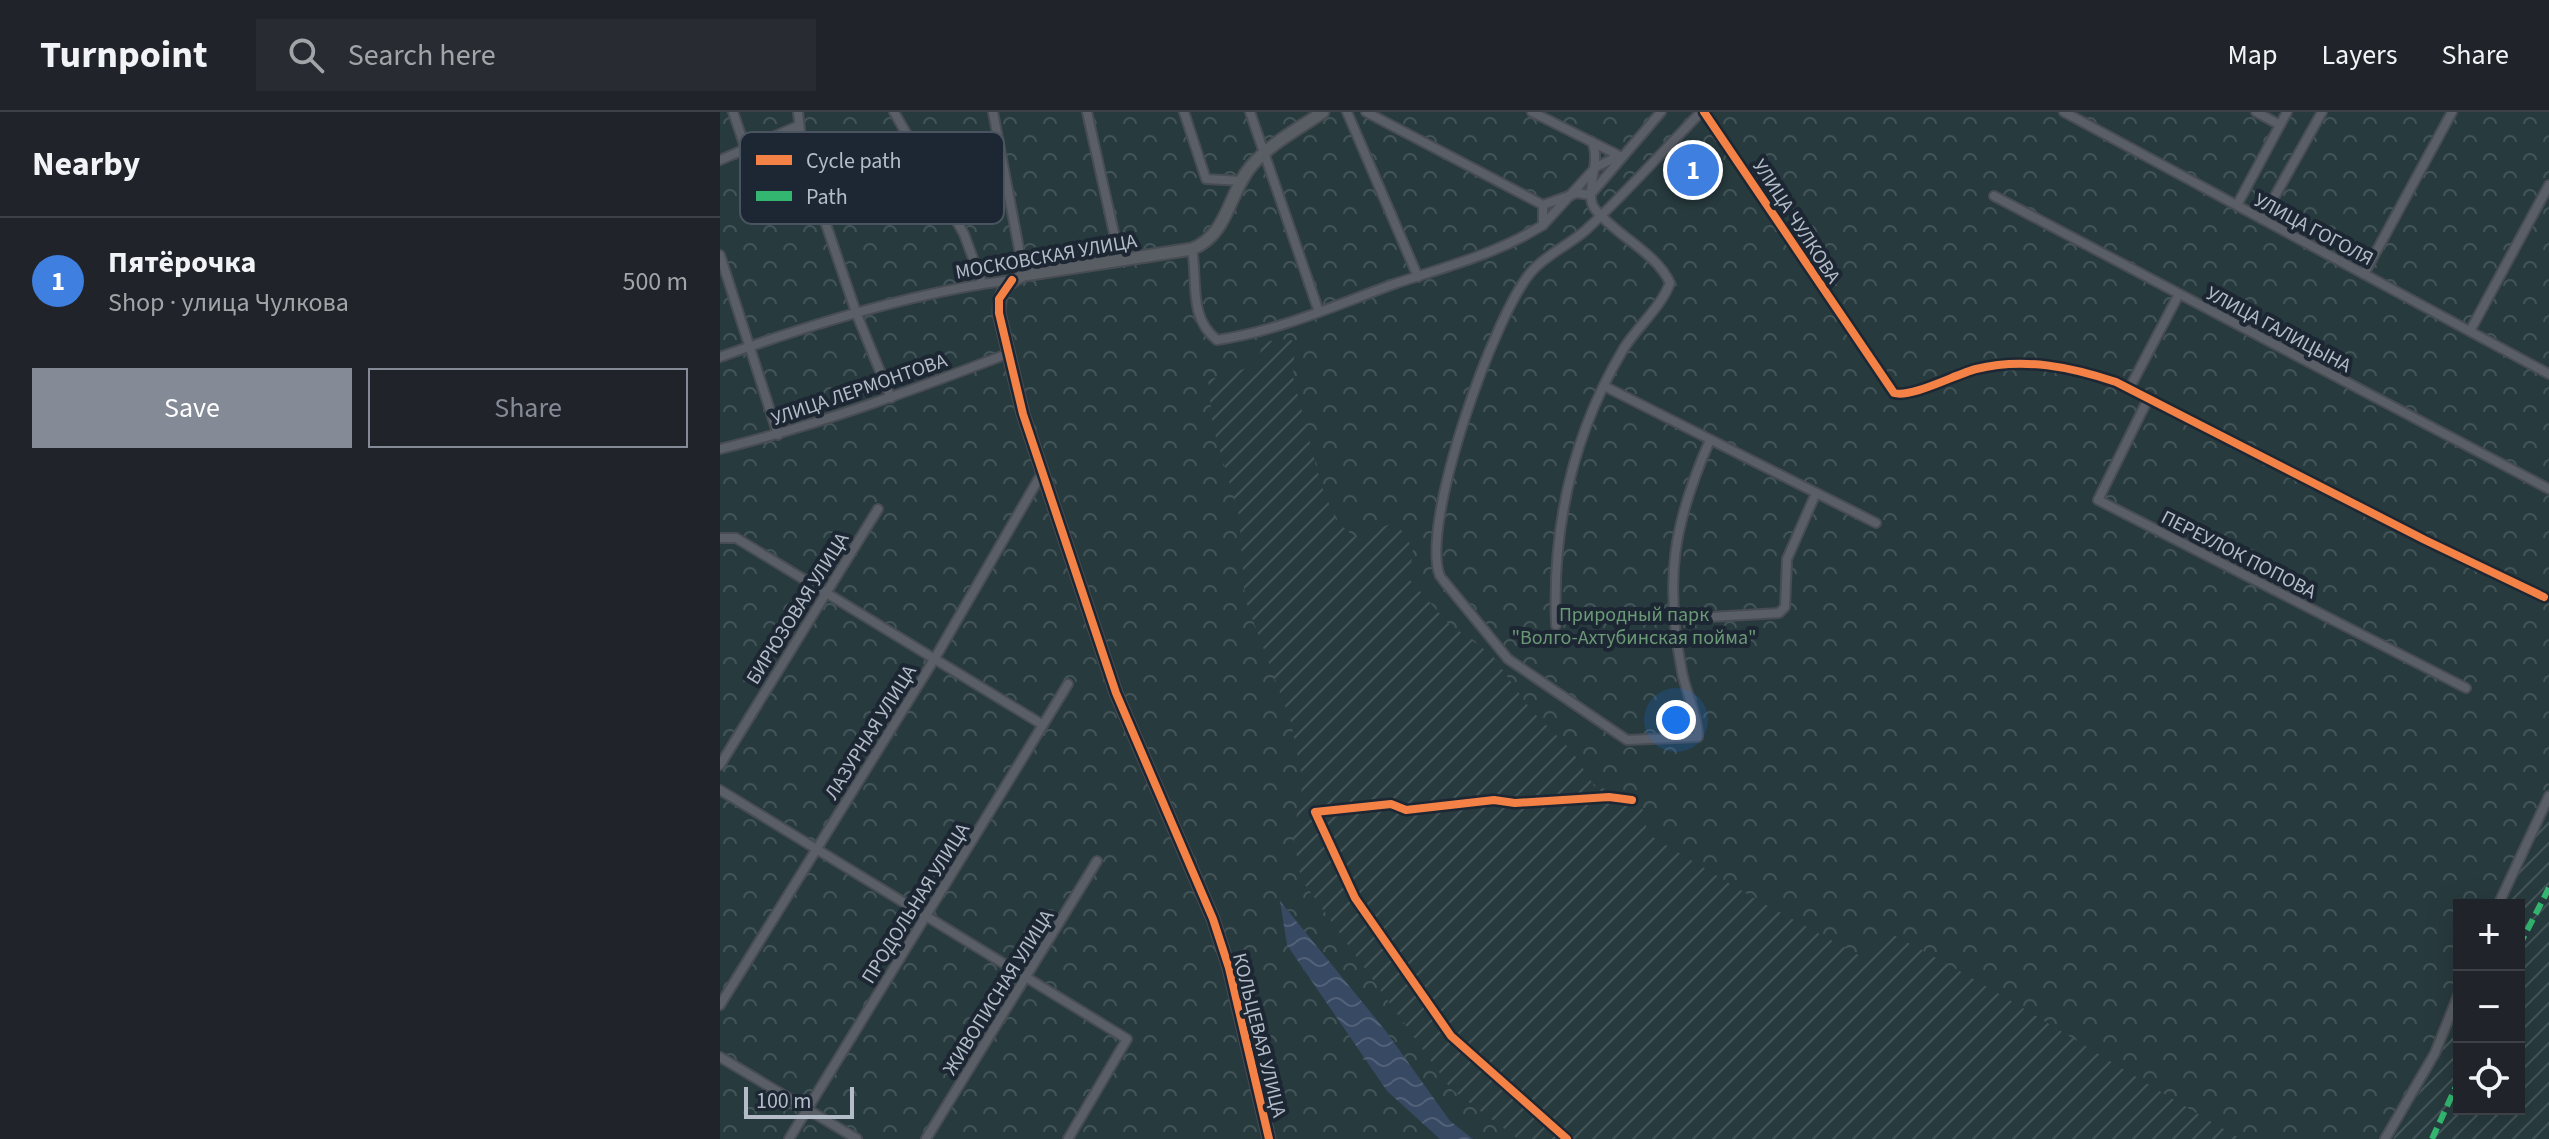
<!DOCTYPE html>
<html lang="en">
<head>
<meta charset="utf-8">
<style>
	body { margin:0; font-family:"Source Sans 3",sans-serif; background:#282c32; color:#f1f3f6 }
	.controls { position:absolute; right:24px; bottom:24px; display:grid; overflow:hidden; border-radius:0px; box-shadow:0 8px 32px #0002 }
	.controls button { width:72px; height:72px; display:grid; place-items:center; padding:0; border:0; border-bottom:2px solid #3d4147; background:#20242a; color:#f1f3f6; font:40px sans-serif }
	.scale { position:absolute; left:24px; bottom:20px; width:110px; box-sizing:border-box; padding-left:8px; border:4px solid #b4bcc9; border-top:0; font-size:22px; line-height:28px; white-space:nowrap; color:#b4bcc9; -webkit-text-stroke:6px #1d2633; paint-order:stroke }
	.you { position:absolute; left:956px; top:608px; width:28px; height:28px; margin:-20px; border:6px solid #fff; border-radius:50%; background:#1a73e8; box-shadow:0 0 0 12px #1a73e833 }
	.badge { display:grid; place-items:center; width:52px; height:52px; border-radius:50%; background:#848b96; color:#fff; font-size:26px; font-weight:700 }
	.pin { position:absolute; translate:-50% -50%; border:4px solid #fff; box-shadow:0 2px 8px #0006 }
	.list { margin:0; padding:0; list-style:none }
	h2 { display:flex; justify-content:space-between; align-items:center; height:104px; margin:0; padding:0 32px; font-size:34px }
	h2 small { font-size:26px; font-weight:400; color:#a2a4a8 }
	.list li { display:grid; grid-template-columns:52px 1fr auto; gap:24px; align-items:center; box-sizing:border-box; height:128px; padding:0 32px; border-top:2px solid #3d4147 }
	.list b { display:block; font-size:30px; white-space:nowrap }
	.list p { margin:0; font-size:26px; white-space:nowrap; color:#a2a4a8 }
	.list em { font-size:26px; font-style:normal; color:#a2a4a8 }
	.actions { display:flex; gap:16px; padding:24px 32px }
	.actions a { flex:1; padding:18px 0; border:2px solid #848b96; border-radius:0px; text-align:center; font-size:28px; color:#848b96 }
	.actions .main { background:#848b96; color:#fff }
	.icon { flex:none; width:44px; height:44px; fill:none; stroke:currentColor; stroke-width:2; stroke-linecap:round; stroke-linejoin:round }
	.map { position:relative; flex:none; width:1829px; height:1027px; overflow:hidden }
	header { display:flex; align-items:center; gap:48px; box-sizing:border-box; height:112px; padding:0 40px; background:#20242a; border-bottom:2px solid #3d4147 }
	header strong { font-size:38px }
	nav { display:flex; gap:44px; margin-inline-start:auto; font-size:28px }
	.search { width:560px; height:72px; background:#282c32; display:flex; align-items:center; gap:20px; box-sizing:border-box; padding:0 28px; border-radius:0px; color:#a2a4a8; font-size:30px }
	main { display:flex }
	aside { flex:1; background:#20242a }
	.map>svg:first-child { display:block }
	.forest { fill:url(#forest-crowns); fill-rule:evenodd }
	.garden { fill:url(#garden-furrows) }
	.water { fill:url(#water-waves) }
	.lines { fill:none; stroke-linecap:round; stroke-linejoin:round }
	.street-casing { stroke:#484c53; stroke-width:12 }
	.secondary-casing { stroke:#484c53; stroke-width:15 }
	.street { stroke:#5a5e66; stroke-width:8 }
	.secondary { stroke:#595d64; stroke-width:11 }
	.quiet { stroke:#33b770; stroke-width:6; stroke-dasharray:12 6; stroke-linecap:butt }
	.cycleway-casing { stroke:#1d2633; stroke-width:13 }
	.cycleway { stroke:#f48246; stroke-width:8 }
	.labels { text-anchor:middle; stroke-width:8; stroke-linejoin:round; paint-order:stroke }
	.street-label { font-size:20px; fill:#b4bcc9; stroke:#1d2633 }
	.park-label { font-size:20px; fill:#6b9a76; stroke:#1d2633 }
	.key { fill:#1d2633; stroke:#4a5360; stroke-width:2 }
	.key-label { font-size:22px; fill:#b4bcc9 }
</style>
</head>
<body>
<header>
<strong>Turnpoint</strong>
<div class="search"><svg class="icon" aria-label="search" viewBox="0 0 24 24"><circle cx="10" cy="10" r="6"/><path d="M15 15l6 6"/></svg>Search here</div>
<nav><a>Map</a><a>Layers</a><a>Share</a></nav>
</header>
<main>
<aside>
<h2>Nearby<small></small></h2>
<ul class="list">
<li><span class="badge" style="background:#3f7fe0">1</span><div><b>Пятёрочка</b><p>Shop · улица Чулкова</p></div><em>500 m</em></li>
</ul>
<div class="actions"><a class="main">Save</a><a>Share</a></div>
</aside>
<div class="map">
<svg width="1829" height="1027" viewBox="0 0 1829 1027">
	<defs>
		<pattern id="forest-crowns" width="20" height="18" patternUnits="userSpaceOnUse" patternTransform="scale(2)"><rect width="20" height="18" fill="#273a3e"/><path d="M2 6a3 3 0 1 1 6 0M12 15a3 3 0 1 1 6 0" fill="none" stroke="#445559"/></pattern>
		<pattern id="garden-furrows" width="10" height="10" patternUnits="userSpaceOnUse" patternTransform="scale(2)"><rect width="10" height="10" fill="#273a3e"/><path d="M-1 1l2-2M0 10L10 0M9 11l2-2" fill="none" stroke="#445559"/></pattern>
		<pattern id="water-waves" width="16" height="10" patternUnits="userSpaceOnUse" patternTransform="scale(2)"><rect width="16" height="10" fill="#384963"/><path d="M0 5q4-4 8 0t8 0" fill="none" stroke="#526178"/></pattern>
	</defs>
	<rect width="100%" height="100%" fill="#2a3038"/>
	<path class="forest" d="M0 0H1829V1027H0ZM1739 793H1799V997H1739Z"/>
	<g class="garden">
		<path d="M569 227 575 230 573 265 601 373 617 410 635 425 676 410 693 437 689 467 728 511 772 543 811 598 852 639 874 674C906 683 928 681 926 721L1037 788 1146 847 1168 820C1289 883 1402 959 1521 1027H798L731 977 581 767 573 723 583 671 571 610 525 487 519 403 493 315 488 268 540 252 541 230Z"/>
		<path d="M1829 692V1027H1673L1710 962 1739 896V997H1799V793H1781Z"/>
	</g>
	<path class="water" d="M560 789 665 918 730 1009 753 1027H720L667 979 567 833Z"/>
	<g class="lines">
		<defs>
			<g id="street">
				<path d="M13 0 25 35"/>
				<path d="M78 0 83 45 137 203 171 286"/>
				<path d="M174 0 244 122 262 171"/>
				<path d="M273 0 304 163"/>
				<path d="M367 0 400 148"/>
				<path d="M464 0 486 67 522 69"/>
				<path d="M530 0 599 200"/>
				<path d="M627 0 698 165"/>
				<path d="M646 0 823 93"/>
				<path d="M812 0 900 44"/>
				<path d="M984 0 1174 281C1192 286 1236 262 1256 257 1304 245 1351 255 1396 270L1705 428 1824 485"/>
				<path d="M1344 0 1829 262"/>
				<path d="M1536 0 1560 13"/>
				<path d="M0 48 78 14"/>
				<path d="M1274 84 1829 377"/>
				<path d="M1517 93 1567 0"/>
				<path d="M1542 107 1602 0"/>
				<path d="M823 113 876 55 899 44"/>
				<path d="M472 137C478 170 468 205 497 228 559 219 616 193 674 172 725 155 777 142 823 113V93L857 81 870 83 941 0"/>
				<path d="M0 143 58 323"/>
				<path d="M1644 162 1732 0"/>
				<path d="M1750 219 1829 73"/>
				<path d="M0 245C89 213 199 179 292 168"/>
				<path d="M886 275 1156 411"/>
				<path d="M1409 277 1459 182"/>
				<path d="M1428 287 1378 388 1746 576"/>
				<path d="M0 337C98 313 193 278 287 242"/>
				<path d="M0 426H16L323 613"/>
				<path d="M720 464C699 413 775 200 812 159 827 142 849 133 866 118 906 81 943 39 981 0"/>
				<path d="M723 468 788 547 907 628 978 625C978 604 966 581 962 560 944 468 953 412 990 328"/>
				<path d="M956 507 1059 501 1065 495 1067 447 1096 381"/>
				<path d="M836 513C832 415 853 321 904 236 918 214 941 195 950 171 936 140 895 123 875 97 863 82 882 51 872 30"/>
				<path d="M0 653 158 397"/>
				<path d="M0 678 407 927 348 1027"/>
				<path d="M1778 793 1829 684"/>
				<path d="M0 893 215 546 322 361"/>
				<path d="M0 945 137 1027"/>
				<path d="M69 1027 348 572"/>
				<path d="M206 1027 377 749"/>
				<path d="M847 1027 731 924 635 786 595 700 671 692 686 698 774 688 795 691 889 685 912 688"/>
				<path d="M1665 1027 1715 941 1739 881"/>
			</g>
			<path id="secondary" d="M549 1027 509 856 493 807 396 581 303 302 279 201C279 181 285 171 304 163L472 137C509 122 508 81 532 53 551 31 580 16 603 0"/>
		</defs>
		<use href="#street" class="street-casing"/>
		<use href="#secondary" class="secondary-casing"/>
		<use href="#street" class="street"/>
		<use href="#secondary" class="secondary"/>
		<g class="quiet">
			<path d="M1799 834 1829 776"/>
			<path d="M1712 1027 1739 968"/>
		</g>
		<defs>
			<g id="cycleway">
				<path d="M984 0 1174 281C1192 286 1236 262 1256 257 1304 245 1351 255 1396 270L1705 428 1824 485"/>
				<path d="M292 168 279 187V201L303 302 396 581 493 807 509 856 549 1027"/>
				<path d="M847 1027 731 924 635 786 595 700 671 692 686 698 774 688 795 691 889 685 912 688"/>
			</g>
		</defs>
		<use href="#cycleway" class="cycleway-casing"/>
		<use href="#cycleway" class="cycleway"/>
	</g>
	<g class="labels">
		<g class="street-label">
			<text transform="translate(1077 109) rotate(57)" y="7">УЛИЦА ЧУЛКОВА</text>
			<text transform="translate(1594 117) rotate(28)" y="7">УЛИЦА ГОГОЛЯ</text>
			<text transform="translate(326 144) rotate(-10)" y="7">МОСКОВСКАЯ УЛИЦА</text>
			<text transform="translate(1559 217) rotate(28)" y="7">УЛИЦА ГАЛИЦЫНА</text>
			<text transform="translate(139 277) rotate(-19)" y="7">УЛИЦА ЛЕРМОНТОВА</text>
			<text transform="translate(1519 442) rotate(27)" y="7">ПЕРЕУЛОК ПОПОВА</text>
			<text transform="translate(77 496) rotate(-58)" y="7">БИРЮЗОВАЯ УЛИЦА</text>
			<text transform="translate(150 620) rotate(-58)" y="7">ЛАЗУРНАЯ УЛИЦА</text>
			<text transform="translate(195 791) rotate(-58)" y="7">ПРОДОЛЬНАЯ УЛИЦА</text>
			<text transform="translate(278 880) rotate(-58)" y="7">ЖИВОПИСНАЯ УЛИЦА</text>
			<text transform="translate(540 923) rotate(76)" y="7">КОЛЬЦЕВАЯ УЛИЦА</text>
		</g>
		<g class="park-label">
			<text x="914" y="509">Природный парк<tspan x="914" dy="23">"Волго-Ахтубинская пойма"</tspan></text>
		</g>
	</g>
	<rect x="20" y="20" width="264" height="92" rx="12" class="key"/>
	<rect x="36" y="43" width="36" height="10" fill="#f48246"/>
	<rect x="36" y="79" width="36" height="10" fill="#33b770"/>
	<g class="key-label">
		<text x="86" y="56">Cycle path</text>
		<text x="86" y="92">Path</text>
	</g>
</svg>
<div class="controls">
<button>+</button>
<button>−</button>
<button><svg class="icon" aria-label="locate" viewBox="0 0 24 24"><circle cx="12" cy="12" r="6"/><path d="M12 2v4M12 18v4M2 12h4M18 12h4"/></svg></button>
</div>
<div class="scale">100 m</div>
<div class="you"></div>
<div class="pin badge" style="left:973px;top:58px;background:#3f7fe0">1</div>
</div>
</main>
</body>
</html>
